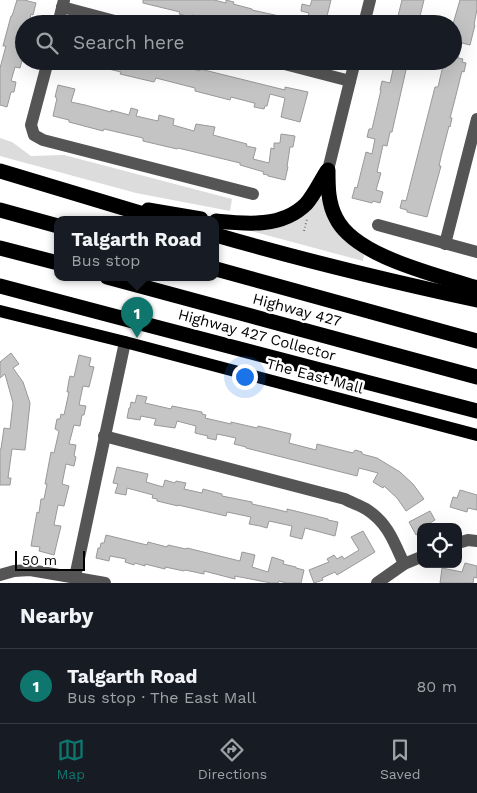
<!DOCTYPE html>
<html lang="en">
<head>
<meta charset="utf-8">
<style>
	body { margin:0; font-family:"Work Sans",sans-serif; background:#242831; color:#f1f3f6 }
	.controls { position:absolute; right:15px; bottom:15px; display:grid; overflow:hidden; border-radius:10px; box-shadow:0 5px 20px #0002 }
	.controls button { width:45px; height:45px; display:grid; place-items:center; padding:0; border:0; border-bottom:1px solid #363941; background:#171b24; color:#f1f3f6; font:25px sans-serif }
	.scale { position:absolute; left:15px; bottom:12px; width:70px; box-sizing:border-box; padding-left:5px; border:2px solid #000; border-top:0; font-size:14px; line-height:18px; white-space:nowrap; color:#000; -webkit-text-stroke:4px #fff; paint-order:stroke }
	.you { position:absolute; left:244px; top:376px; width:18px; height:18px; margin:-12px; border:4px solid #fff; border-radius:50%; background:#1a73e8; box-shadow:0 0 0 8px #1a73e833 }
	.badge { display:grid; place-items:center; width:32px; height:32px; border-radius:50%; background:#0f766e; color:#fff; font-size:16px; font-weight:700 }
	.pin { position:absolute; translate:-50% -41px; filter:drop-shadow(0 1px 2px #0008) }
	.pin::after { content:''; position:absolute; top:26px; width:18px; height:15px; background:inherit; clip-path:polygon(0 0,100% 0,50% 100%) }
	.popup { position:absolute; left:54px; top:216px; width:165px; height:65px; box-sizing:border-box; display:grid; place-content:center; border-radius:10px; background:#171b24; filter:drop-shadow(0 1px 4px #0005); font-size:16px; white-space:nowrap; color:#9ea1a6 }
	.popup b { font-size:19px; color:#f1f3f6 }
	.popup::after { content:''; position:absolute; left:50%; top:100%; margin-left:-10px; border:10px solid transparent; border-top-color:#171b24 }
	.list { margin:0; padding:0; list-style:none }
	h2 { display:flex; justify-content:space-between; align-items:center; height:65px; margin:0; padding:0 20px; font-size:21px }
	h2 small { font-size:16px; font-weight:400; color:#9ea1a6 }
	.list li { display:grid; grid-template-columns:32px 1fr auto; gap:15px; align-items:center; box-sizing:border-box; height:75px; padding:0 20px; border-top:1px solid #363941 }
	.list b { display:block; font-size:19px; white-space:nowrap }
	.list p { margin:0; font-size:16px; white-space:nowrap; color:#9ea1a6 }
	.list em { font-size:16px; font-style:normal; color:#9ea1a6 }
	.icon { flex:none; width:28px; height:28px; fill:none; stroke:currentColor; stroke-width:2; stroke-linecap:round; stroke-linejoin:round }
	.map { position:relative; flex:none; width:477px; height:583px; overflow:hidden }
	.search { position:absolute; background:#171b24; box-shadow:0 5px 20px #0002; left:15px; right:15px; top:15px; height:55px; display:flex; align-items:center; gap:12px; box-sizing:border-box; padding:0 18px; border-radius:28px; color:#9ea1a6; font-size:19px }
	.sheet { height:140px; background:#171b24 }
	nav { display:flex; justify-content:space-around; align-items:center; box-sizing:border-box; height:70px; border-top:1px solid #363941; background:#171b24; font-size:14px; color:#9ea1a6 }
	nav a { display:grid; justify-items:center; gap:2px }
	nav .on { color:#0f766e }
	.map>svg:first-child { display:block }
	.green { fill:#dcdcdc }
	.building { fill:#c4c4c4; stroke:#999 }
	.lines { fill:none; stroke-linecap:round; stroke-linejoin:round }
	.path { stroke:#777; stroke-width:2; stroke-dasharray:1 2.5; stroke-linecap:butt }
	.minor { stroke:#555; stroke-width:12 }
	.major { stroke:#000; stroke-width:12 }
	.highway { stroke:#000; stroke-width:15 }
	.labels { text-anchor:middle; stroke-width:5; stroke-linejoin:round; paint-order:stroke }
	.street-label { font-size:15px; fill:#000; stroke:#fff }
</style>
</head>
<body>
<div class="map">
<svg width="477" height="583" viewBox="0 0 477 583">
	<rect width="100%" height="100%" fill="#fff"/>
	<g class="green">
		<path d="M0 138 12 142 31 156 64 155 232 199 230 211 136 193 0 156Z"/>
		<path d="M317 198 325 199 346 239 364 255 363 261 244 229Z"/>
	</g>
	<g class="building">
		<path d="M17 0H24L36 3 33 15 31 14 29 24H24V53L20 68 15 67 11 81 16 82 14 92H11L7 107 0 105V68L6 46H3L11 16H12Z"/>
		<path d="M143 0H214L226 3V0L234 2 233 4 252 9V10L302 21 301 24H217L218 22 192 15 191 17 179 14 180 12 143 3Z"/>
		<path d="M312 0H331L325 24H306L309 13 301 11 302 4 310 6Z"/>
		<path d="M402 0H424L418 24H398L400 16H398Z"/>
		<path d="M460 0H477V9L474 25H475L470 45 462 43 458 58 463 59 462 62 466 63 464 72 462 71 454 103 450 118H452L450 127 449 126 441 157 439 166H441L427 217 407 212V210L400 208 402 200 406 201 435 87H438L444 61H453V24Z"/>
		<path d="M56 61H80L78 69 56 64Z"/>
		<path d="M89 61H162L200 71V69L285 90V87L308 92 300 122 281 117 285 98 270 94 267 106H265L264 109 254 107 255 103H254L231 97 230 100 195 91V88L156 78 154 82 120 74 121 72 88 64Z"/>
		<path d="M395 61H408L392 132H390L387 146 383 145 377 172 381 173 376 190 383 192 380 203 373 201 372 203 352 198 355 187 357 188 366 152 372 154 375 139 367 137 369 129H372L381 90H380L382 81 390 83Z"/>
		<path d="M58 85 75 89 71 102 85 105 111 112V110L129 115 131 108 138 110 136 116 158 121 159 115 174 119 173 125 194 131 196 124 215 127 213 135 247 144 246 146 256 148 253 159 269 163 271 148 274 149V143H280L281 134 295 136 293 147H290L287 167H288L285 180 268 176V175L263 174 264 172 240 165V163L178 148 177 149 143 141V138L104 129 103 131 69 122V120L53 116 57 98 55 97Z"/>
		<path d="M11 353 19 364 13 368 23 382 30 403 25 450 12 449 8 478H11L10 485H0V449H1L4 428 10 429 13 403 5 374 0 378V362Z"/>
		<path d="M79 355 91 358 89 366 94 367 89 387 83 386 79 405 86 406 84 415H82L80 426 74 425 69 444 76 445 74 456 76 457 74 466 66 464 62 484 69 486 64 506 58 505 54 525 61 526 54 555 39 551 40 547 31 546 37 512 39 513 41 499H44L47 484H45L51 452 54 453 59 431 55 429 57 419H60L61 414 64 415 69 392H67L69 380 70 376 74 377Z"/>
		<path d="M137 395 147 397 145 403 171 409 172 406 202 412V414L206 415 205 418 231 424V422L257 428 258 426 291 434 289 443 316 450 317 444 353 453 355 450 362 452V454L377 458 400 472 413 484 424 499 406 511 397 498 384 486 383 488 373 482 378 473 359 468 357 476 246 448V447L234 444 236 438 217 434 216 440 207 438 208 436 195 433 196 426 177 421 175 428 154 425 156 419 141 416 140 420 127 418 129 408H130L131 402 135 403Z"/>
		<path d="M117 467 148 474 146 482 163 487 165 480 175 483 176 481 186 483 184 489 202 493 203 489 222 494V496L252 502V504L275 509 287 512V509L328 519V520L338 522 335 536 305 528 302 539 290 536 292 526 269 521 267 528 260 526 249 524 251 517 227 512 226 516 178 505V506L157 501V499L152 498 153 495 127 488 126 495 115 493 118 484 113 483Z"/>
		<path d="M460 490 477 495V510L468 508 467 512 450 507 453 497 457 498Z"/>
		<path d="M430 511 435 520 423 527H421V532L416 535 409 522Z"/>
		<path d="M363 531 375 552 337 575 335 572 322 578 323 580 314 583 309 570 329 562 327 559 334 555 337 559 342 556 344 559 359 550 351 537Z"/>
		<path d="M106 535 147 545 148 542 167 547 168 545 186 549 187 548 240 561 242 552 255 555 252 567 268 572 272 557 284 561 283 564 296 567V568L304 570 301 583H287L279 581 278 583H271L235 576V579L204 571V574L185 570 184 571 165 567V569L145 564V566L135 563 134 565 125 562 126 559 110 556 109 561 96 558 98 548H100L101 543H104Z"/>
		<path d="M465 563 477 566V578L474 577 473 583H440L442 568 462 572Z"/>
	</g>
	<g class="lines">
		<path class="path" d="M304 231 307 219"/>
		<g class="minor">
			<path d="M62 7 126 24"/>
			<path d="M58 24 64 0"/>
			<path d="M364 24 370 0"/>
			<path d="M48 61 31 125 34 135 43 140 253 194"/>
			<path d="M273 61 350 81"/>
			<path d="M328 170 355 61"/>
			<path d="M378 225 477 252"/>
			<path d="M445 244 477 119"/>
			<path d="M104 436 345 499C352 503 359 505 366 509 388 523 394 542 404 564"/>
			<path d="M458 543 468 540 477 541"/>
			<path d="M0 575 14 571 30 570 105 583"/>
			<path d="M75 577 125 342"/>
			<path d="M377 583 404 564 421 557"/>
		</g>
		<path class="major" d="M0 311 125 342 477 435"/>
		<g class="highway">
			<path d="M328 170C328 187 328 203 336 218 355 257 438 275 477 288"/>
			<path d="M0 171 160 219"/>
			<path d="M0 210 58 226"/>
			<path d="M148 210 201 219"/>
			<path d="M216 221C246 224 282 228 306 204 314 195 320 182 327 171"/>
			<path d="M216 235C302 260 389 281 477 300"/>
			<path d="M0 248 58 263"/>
			<path d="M216 269 477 341"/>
			<path d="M107 277 477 377"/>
			<path d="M0 286 106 314 477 411"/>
		</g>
	</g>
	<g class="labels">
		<g class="street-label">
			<text transform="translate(297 310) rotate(15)" y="5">Highway 427</text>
			<text transform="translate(257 335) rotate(15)" y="5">Highway 427 Collector</text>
			<text transform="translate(315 376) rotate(15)" y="5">The East Mall</text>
		</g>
	</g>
</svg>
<div class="controls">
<button><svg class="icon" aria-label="locate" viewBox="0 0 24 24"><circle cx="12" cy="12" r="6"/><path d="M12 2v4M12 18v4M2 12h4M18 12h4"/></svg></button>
</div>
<div class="scale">50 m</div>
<div class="you"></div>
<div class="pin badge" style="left:137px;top:338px">1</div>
<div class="popup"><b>Talgarth Road</b>Bus stop</div>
<div class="search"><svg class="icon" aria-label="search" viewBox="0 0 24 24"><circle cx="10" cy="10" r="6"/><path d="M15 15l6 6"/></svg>Search here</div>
</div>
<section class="sheet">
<h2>Nearby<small></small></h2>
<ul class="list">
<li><span class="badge">1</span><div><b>Talgarth Road</b><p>Bus stop · The East Mall</p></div><em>80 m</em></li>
</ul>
</section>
<nav>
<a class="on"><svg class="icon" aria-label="map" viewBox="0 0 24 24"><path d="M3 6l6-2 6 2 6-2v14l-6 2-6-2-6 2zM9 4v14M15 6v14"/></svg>Map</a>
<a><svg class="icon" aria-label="directions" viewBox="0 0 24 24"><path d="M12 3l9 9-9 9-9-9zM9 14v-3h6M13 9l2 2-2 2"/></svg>Directions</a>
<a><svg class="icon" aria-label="saved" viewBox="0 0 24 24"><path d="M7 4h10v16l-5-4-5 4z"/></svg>Saved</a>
</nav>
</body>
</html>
